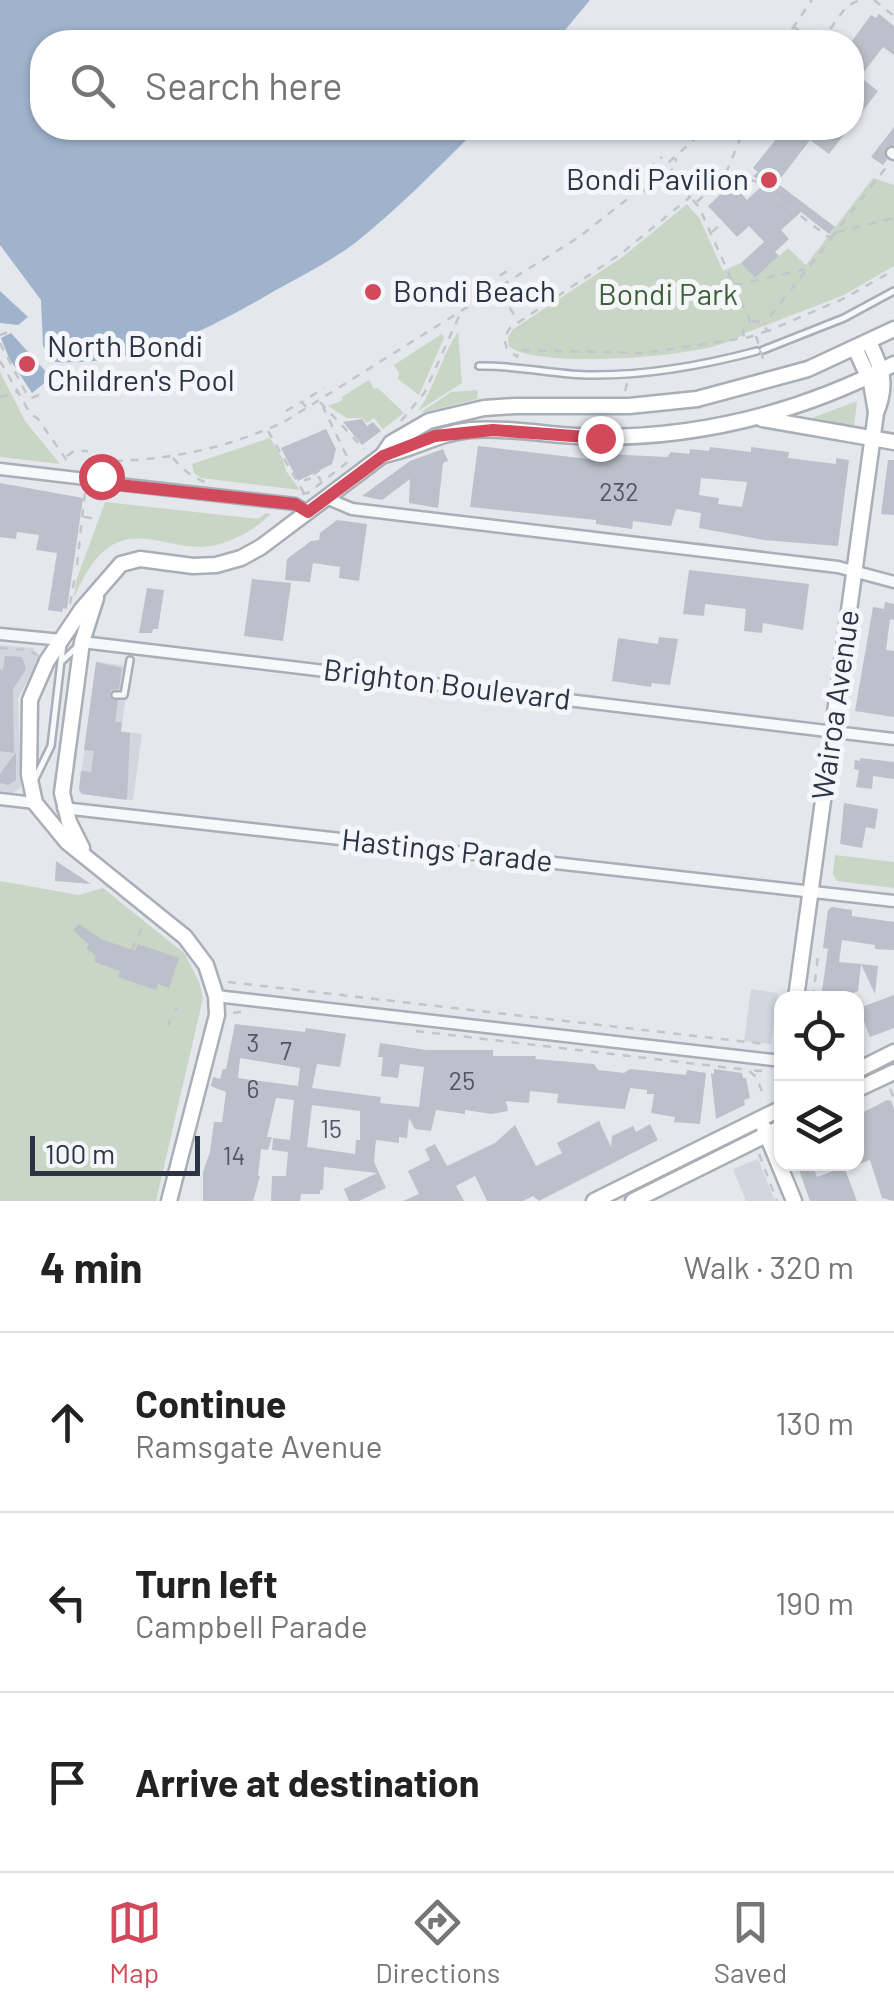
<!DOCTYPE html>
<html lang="en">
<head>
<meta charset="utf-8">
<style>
	body { margin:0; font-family:Barlow,sans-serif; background:#f6f6f6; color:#222 }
	.controls { position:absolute; right:30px; bottom:30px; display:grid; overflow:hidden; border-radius:20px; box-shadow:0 2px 8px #0004 }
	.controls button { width:90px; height:90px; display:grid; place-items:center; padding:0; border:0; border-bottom:2px solid #e0e0e0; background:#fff; color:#222; font:50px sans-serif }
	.scale { position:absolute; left:30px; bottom:25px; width:170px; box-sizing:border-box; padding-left:10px; border:5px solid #2b3445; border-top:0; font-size:28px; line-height:35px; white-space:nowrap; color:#2b3445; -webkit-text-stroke:8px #f4f6f9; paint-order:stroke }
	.stop { position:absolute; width:30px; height:30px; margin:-22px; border:8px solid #d1495b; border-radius:50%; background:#fff }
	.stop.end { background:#d1495b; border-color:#fff; box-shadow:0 2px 10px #0008 }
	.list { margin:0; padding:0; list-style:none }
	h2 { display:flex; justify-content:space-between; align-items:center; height:130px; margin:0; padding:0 40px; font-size:42px }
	h2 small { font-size:32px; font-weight:400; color:#767676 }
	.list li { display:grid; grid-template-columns:65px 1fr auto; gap:30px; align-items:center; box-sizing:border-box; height:180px; padding:0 40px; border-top:2px solid #e0e0e0 }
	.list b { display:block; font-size:38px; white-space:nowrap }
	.list p { margin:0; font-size:32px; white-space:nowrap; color:#767676 }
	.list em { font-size:32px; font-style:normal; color:#767676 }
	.icon { flex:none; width:55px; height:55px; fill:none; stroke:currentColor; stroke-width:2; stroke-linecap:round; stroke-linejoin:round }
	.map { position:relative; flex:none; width:894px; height:1201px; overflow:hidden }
	.search { position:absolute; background:#fff; box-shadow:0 2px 8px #0004; left:30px; right:30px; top:30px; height:110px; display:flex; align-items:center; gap:25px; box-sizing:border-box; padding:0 35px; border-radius:40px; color:#767676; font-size:38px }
	.sheet { height:670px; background:#fff }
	nav { display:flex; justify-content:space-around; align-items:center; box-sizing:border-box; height:140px; border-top:2px solid #e0e0e0; background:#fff; font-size:28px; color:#767676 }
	nav a { display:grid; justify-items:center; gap:5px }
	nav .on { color:#d1495b }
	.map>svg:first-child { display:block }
	.built { fill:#d2d6de }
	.green { fill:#c9d6c5 }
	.water { fill:#9fb4cc }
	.building { fill:#bbc0ca; fill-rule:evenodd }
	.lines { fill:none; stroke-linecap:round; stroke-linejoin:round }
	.street-tunnel { stroke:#bfc3cb; stroke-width:10; stroke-dasharray:10 5; stroke-linecap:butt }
	.lane-casing { stroke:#a9aeb7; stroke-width:10 }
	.street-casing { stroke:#a9aeb7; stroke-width:15 }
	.secondary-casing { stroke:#a9aeb7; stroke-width:19 }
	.path { stroke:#c2c5cb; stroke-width:2.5; stroke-dasharray:8 8; stroke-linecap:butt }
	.lane { stroke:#f7f8fa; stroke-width:5 }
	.street { stroke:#f7f8fa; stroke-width:10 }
	.secondary { stroke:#fff; stroke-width:14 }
	.path-bridge { stroke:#c2c5cb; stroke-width:2.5; stroke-dasharray:8 8; stroke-linecap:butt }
	.route { stroke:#d1495b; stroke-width:12 }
	.poi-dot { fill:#d1495b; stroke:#f4f6f9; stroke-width:4 }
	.labels { text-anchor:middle; stroke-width:10; stroke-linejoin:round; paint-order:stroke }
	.number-label { font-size:25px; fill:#4f5766 }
	.poi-label { font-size:30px; fill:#2b3445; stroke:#f4f6f9; text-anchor:start }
	.park-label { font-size:30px; fill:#3f6138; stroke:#f4f6f9 }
	.street-label { font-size:30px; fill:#2b3445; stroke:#f4f6f9 }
</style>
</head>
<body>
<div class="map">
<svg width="894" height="1201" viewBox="0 0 894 1201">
	<rect width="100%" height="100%" fill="#e4e7ec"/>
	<g class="built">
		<path d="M0 645 33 648 41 657 18 698 21 788 13 793 0 791Z"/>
		<path d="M96 662 130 666 121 731 142 734 133 800 82 794 79 790Z"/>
		<path d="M751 989 778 993 771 1044 744 1041Z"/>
		<path d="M758 1159 775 1201H746L733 1169Z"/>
	</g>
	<g class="green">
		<path d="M873 178 894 185V266L844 295 743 334C719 358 533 370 509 346L508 338 512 330 624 256 687 204 700 219 723 271 741 263 755 278 788 248 806 265Z"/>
		<path d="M458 332 462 383 418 411C435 388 441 356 458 332Z"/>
		<path d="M442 334 444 338 419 395 398 379 399 373 394 365Z"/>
		<path d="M0 372 25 421 60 464 0 457Z"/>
		<path d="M369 380 374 389 378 388 404 413 383 429 374 418 367 423 362 418H347L328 406 343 400 342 397Z"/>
		<path d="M478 390 477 399 420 413 451 392Z"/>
		<path d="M857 401 854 427 813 421 812 418Z"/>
		<path d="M270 438 283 459 286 471 300 490 201 478 194 473 192 464Z"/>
		<path d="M105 502 258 519 266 513 271 514C253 531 227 546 202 547 168 548 134 525 104 551 90 563 82 581 74 597L76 581Z"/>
		<path d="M835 855 894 862V888L837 881 833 874Z"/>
		<path d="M0 881 79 895 103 888 185 954 199 982 203 998 156 1201H0Z"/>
	</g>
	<g class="water">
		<path d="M0 0H590L555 42H42V128H478C439 167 399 208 355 243 331 261 303 275 276 290 206 331 139 366 55 362L43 346 41 300 0 245Z"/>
		<path d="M0 291 28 317 18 325 0 323Z"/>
		<path d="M11 333 48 374V380L32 393 9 358 1 338Z"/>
	</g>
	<g class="building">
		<path d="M879 14 894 26V55L883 47 860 77 878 91 852 125V41L871 15 876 18Z"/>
		<path d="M894 127V145L885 148 887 160 883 165 871 157Z"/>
		<path d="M785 128H849L829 154 810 140 777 183 835 227 829 234 801 212 781 230 789 239 775 252 779 256 755 278 741 263 764 242 749 226 737 237 708 206 732 183 747 200 764 184 753 176 758 172 753 168Z"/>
		<path d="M362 419 367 426 373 422 381 431 362 445 343 422Z"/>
		<path d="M326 429 336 449 332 464 298 481 281 448Z"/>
		<path d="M478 446 604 461 605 454 667 457 671 452 689 454 690 449 709 451 710 447 751 452V447L789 452 788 458 836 464V458L849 460 838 546 764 540 699 528 701 513 676 509 671 526 633 521 632 529 596 524V520L470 507ZM701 478 747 482 742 507 718 504 719 498 699 495Z"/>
		<path d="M443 449 448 461 443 463 438 508 409 503 410 479 382 500 362 496 410 461Z"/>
		<path d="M888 460H894V515L881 514Z"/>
		<path d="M0 483 83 498 67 609 63 608 62 612 48 610 57 553 36 550 39 535 17 532 16 539 0 537Z"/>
		<path d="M337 520 367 524 359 581 339 578 340 567 313 563 310 582 285 580 287 559 311 541 319 540 320 533Z"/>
		<path d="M689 570 809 584 803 630 763 623 762 633 744 631 746 609 705 604 704 616 683 614Z"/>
		<path d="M252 579 291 583 283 641 244 636Z"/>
		<path d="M147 588 164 590 158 629H153L152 633H139Z"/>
		<path d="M885 602 894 604V620L890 619 886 650 894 651V717L855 711 873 607 884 609Z"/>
		<path d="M659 637 678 639 670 685 652 683 651 687 612 681 618 638 658 644Z"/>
		<path d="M5 656 22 657 26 669 13 689 14 753 0 751V669L3 670Z"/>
		<path d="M96 662 122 668 119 689 111 690 109 696 118 701 115 722H122L121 732 130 733 127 800 82 794 79 790 81 771 91 772 94 751 84 750Z"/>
		<path d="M16 752V780L8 785 0 783V774Z"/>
		<path d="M860 758 894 762V779L873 776 872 789 856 787 859 770 854 769 855 760 860 761Z"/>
		<path d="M844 803 878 809 875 829 866 827 862 848 840 844Z"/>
		<path d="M56 861 91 884 55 881Z"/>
		<path d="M832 907 852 910V916L894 922V950L875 949V945L842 940 839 962 861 964 858 991 841 998H821L828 949 823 948 825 932 828 910Z"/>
		<path d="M79 924 101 939 135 951 138 944 179 958 169 988 158 984 156 990 118 977 120 971 94 962 96 956 86 948 89 945 73 930Z"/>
		<path d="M861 964 878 966 875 994Z"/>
		<path d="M894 995V1028L870 1037 859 1008Z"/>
		<path d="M235 1024 305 1032 306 1028 346 1034 340 1067 317 1064 312 1088 381 1097 380 1103 419 1107 424 1067 400 1064 398 1078 381 1076 383 1057H378L380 1043 426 1050H493V1056H536L535 1059 594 1064 598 1070 624 1073 630 1069 686 1075 687 1070 706 1073 700 1124 674 1122 675 1117 651 1113 654 1094H647V1090L630 1088 625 1109 557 1103 558 1094 530 1091 529 1103 506 1101 508 1111 491 1114 465 1110V1114L436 1110 431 1131 415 1129 409 1118 407 1138 399 1137V1143L376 1140 374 1162 386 1188 359 1201H349L344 1189 377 1173 324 1167 323 1190H320V1194H301L300 1201H271L272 1176H286L288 1152 272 1150 273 1138 290 1140 294 1100 276 1098 267 1137H272L268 1150 261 1149 258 1176H260L253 1201H203V1172L210 1152 214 1122H222L226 1092 211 1086 213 1077 220 1079 223 1069H226ZM240 1058 300 1068 298 1086 238 1078ZM312 1105 360 1111V1140H356L355 1154 307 1147Z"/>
		<path d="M714 1069 742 1073 743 1078H746L750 1098 744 1100 745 1105 716 1119 711 1073 714 1074Z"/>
		<path d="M887 1100 891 1101 894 1109V1201L882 1198 870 1160 856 1165V1116Z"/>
		<path d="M599 1121 611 1147 612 1136 633 1126 636 1132 650 1124 658 1140 539 1201 533 1196 523 1201H487L475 1176 456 1186 464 1201H403L419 1194 408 1171 430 1160 425 1149 435 1144 447 1166 495 1143 515 1125 536 1166 562 1153 557 1143Z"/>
		<path d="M797 1164H812L817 1177 833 1171 831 1164H843L857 1201H810Z"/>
	</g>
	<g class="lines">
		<path class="street-tunnel" d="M881 144 892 153"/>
		<defs>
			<g id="lane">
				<path d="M763 350 844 318 894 291"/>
				<path d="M479 366C515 365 551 374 587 375 645 376 701 366 757 351"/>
				<path d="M63 660 79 645"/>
				<path d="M115 695H124L130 660"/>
				<path d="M33 783 51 746 63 644"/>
			</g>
			<g id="street">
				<path d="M892 153 894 154"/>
				<path d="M0 469 94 480"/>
				<circle cx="101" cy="485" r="8"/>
				<path d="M109 483 295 504 308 512"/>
				<path d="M326 498 352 509 838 567 894 582"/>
				<path d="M0 634 62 640"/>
				<path d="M82 642 894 739"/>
				<path d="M0 799 35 803"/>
				<path d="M63 808 894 901"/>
				<path d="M216 996 782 1061"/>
			</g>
			<g id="secondary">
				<path d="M855 348 871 383 876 412"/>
				<path d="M762 419 894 442"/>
				<path d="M383 455C414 450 435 433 471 430 514 427 557 437 600 437 704 437 803 411 894 364"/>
				<path d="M82 848 69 822 62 793 82 642 96 598"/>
				<path d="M796 998 876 413C888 384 882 369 869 342"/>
				<path d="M856 1071 894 1052"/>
				<path d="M856 1090 894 1072"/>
				<path d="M764 1128 794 1201"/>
				<path d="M169 1201 217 1015 216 996 206 965 185 937 67 842 35 803 29 775 30 700 47 661 82 609 121 564 140 559 193 566 216 565 241 558 261 547 383 455 391 443 429 421 484 408 515 406H629L697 399 808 369 894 329"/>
				<path d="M594 1201 782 1108"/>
				<path d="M633 1201 782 1127"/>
			</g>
		</defs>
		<use href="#lane" class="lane-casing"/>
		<use href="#street" class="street-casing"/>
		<use href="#secondary" class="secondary-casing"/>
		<g class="path">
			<path d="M874 0 894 16"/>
			<path d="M794 27 801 32 795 41 798 42"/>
			<path d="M783 42 812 0"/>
			<path d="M821 42 846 7 859 0"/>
			<path d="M650 167C662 182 677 183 690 197L622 253 510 328 504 338 507 349 517 357 519 350 644 353 744 338 743 330 750 321 699 207 690 197"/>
			<path d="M726 173 740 139 751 128"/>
			<path d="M649 178 653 182 644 190 646 192 675 167 676 158"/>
			<path d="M636 179 662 157"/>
			<path d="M697 202 725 174 755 181 831 239 764 324"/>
			<path d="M712 232 723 222"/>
			<path d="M837 232 894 218"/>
			<path d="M831 238 888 165"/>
			<path d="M492 281 519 322"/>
			<path d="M735 285 806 269"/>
			<path d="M473 293 510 269"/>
			<path d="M752 321 761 322 768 331 845 298 894 270"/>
			<path d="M0 335 6 333 2 329"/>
			<path d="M746 338 767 331"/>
			<path d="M0 343 26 393 31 398 39 395"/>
			<path d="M0 361 30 413 38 419 70 465"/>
			<path d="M625 391 628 380"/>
			<path d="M0 397 17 392"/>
			<path d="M320 402 364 449"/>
			<path d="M306 407 302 402 324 388"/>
			<path d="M286 411 301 402"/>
			<path d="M401 421 425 392 460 314"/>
			<path d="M268 431 304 493"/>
			<path d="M67 456 74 451H88"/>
			<path d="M173 458C182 469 196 481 210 483"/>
			<path d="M84 466 89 462C162 461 217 452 284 422L579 237 630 197 707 128"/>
			<path d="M320 470 305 480 318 476 321 481"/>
			<path d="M302 494 308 493 349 461 323 407"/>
			<path d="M84 517 96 519"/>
			<path d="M77 565 85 492"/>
			<path d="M70 604 75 576"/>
			<path d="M0 648 27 650 37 655"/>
			<path d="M132 950 145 921"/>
			<path d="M228 982 765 1044"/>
			<path d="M813 998 818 955H813"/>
			<path d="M175 1010 178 1008"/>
			<path d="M233 1013 245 1011"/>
			<path d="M168 1026 170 1021"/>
			<path d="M416 1031 748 1070"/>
			<path d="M890 1089 894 1098"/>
			<path d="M762 1091 756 1077 748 1070 763 1071"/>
			<path d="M759 1154 777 1201"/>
		</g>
		<use href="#lane" class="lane"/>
		<use href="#street" class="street"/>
		<use href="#secondary" class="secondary"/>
		<path class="path-bridge" d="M756 336 765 365"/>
	</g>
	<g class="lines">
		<path class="route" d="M101 476 109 484 295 504 308 512 383 456 435 436 493 430 600 438"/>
	</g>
	<g class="poi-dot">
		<circle cx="769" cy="180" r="10"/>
		<circle cx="373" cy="292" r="10"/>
		<circle cx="27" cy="364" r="10"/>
	</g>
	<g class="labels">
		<g class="number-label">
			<text x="619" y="501">232</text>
			<text x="253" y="1052">3</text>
			<text x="286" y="1060">7</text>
			<text x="462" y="1090">25</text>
			<text x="253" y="1098">6</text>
			<text x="331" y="1138">15</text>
			<text x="234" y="1165">14</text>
		</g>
		<g class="poi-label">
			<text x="749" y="190" text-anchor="end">Bondi Pavilion</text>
			<text x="393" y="302">Bondi Beach</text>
			<text x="47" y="357">North Bondi<tspan x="47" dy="34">Children's Pool</tspan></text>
		</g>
		<g class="park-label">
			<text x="668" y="305">Bondi Park</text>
		</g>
		<g class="street-label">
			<text transform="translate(447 685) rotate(7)" y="10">Brighton Boulevard</text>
			<text transform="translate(836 705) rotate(-82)" y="10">Wairoa Avenue</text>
			<text transform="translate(447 851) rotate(6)" y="10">Hastings Parade</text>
		</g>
	</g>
</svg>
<div class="controls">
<button><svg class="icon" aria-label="locate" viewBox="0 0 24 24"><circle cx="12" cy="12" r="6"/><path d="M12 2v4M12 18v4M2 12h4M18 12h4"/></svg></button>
<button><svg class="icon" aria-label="layers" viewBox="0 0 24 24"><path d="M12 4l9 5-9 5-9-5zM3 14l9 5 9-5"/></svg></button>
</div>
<div class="scale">100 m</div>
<div class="stop" style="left:101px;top:476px"></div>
<div class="stop end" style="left:600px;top:438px"></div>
<div class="search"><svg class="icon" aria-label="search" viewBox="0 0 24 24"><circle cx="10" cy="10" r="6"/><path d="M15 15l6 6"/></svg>Search here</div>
</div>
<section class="sheet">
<h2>4 min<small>Walk · 320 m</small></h2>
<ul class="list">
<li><svg class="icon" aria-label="ahead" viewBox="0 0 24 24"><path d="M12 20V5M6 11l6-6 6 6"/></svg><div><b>Continue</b><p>Ramsgate Avenue</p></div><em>130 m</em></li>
<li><svg class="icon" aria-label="left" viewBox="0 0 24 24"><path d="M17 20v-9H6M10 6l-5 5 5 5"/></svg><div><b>Turn left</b><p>Campbell Parade</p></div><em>190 m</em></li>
<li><svg class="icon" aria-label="arrive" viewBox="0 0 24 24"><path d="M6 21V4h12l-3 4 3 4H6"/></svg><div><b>Arrive at destination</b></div></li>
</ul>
</section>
<nav>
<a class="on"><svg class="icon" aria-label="map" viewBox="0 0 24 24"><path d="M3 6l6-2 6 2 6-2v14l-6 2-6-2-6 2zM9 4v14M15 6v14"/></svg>Map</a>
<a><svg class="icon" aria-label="directions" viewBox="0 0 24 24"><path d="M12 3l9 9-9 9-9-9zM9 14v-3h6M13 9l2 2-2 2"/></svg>Directions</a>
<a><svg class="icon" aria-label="saved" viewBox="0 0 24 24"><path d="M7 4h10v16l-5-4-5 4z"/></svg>Saved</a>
</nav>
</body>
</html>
